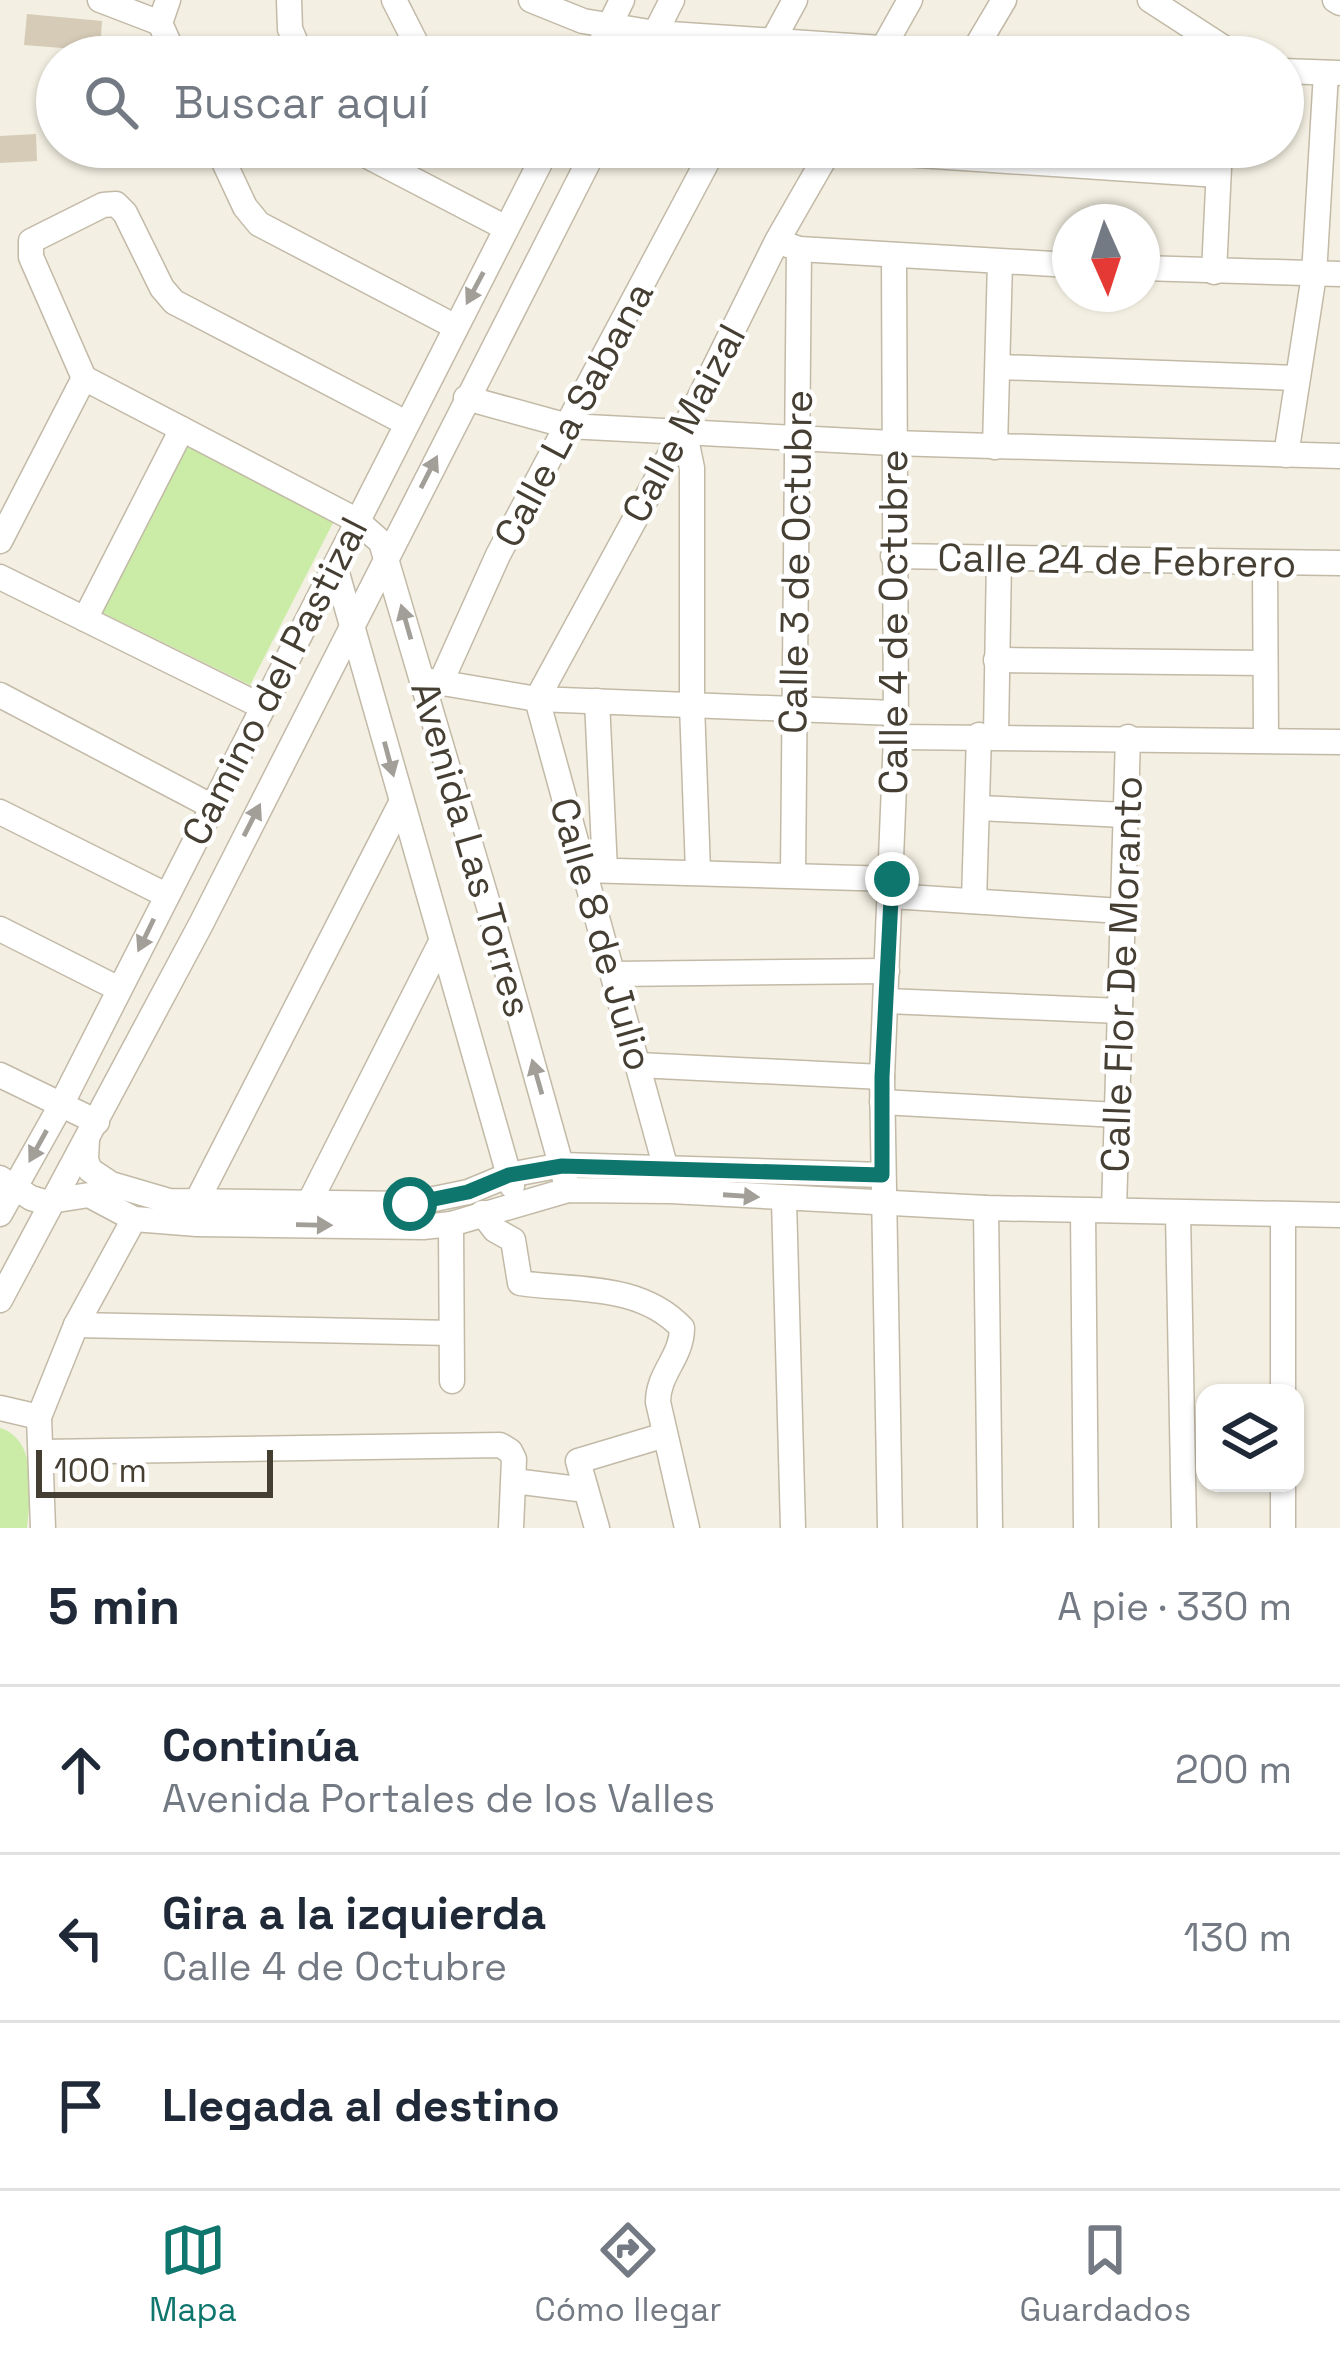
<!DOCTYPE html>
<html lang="es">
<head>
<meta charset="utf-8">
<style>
	body { margin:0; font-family:"Space Grotesk",sans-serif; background:#f2f2f3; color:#1f2937 }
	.controls { position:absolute; right:36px; bottom:36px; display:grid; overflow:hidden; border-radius:24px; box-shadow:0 3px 9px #0004 }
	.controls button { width:108px; height:108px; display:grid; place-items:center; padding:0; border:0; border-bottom:3px solid #e0e1e3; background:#fff; color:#1f2937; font:60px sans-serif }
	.compass { position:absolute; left:1052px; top:204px; width:108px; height:108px; border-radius:50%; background:#fff; box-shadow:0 3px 9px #0004; rotate:177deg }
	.scale { position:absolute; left:36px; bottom:30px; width:237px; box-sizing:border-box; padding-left:12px; border:6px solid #453e32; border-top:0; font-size:33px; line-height:42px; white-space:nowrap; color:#453e32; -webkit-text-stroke:9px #fff; paint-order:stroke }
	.stop { position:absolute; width:36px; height:36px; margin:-27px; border:9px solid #0f766e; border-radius:50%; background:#fff }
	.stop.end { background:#0f766e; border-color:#fff; box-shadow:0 3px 12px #0008 }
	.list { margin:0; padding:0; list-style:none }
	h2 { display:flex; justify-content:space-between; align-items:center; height:156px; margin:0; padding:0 48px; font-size:51px }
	h2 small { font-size:39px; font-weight:400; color:#747a83 }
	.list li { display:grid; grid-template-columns:78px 1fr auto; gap:36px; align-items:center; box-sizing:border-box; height:168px; padding:0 48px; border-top:3px solid #e0e1e3 }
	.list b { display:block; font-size:45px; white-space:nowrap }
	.list p { margin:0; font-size:39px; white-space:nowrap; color:#747a83 }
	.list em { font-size:39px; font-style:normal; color:#747a83 }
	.icon { flex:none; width:66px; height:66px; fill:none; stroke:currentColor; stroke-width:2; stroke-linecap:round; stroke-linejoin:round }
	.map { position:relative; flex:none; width:1340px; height:1528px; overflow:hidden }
	.search { position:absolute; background:#fff; box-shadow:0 3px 9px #0004; left:36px; right:36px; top:36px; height:132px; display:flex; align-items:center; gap:30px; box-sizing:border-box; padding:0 42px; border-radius:66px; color:#747a83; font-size:45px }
	.sheet { height:660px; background:#fff }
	nav { display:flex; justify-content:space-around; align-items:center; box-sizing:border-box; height:168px; border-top:3px solid #e0e1e3; background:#fff; font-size:33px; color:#747a83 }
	nav a { display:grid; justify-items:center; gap:6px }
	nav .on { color:#0f766e }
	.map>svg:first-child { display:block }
	.green { fill:#caeca6 }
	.building { fill:#d5cbb7 }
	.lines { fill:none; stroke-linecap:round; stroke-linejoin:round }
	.minor-casing { stroke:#c2baa7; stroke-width:27 }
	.minor { stroke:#fff; stroke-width:24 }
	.oneway { fill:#a29e98 }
	.route { stroke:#0f766e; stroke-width:15 }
	.labels { text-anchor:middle; stroke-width:9; stroke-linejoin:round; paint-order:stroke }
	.street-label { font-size:39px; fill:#453e32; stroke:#fff }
</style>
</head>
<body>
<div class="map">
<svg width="1340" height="1528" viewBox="0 0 1340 1528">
	<rect width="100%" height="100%" fill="#f3efe2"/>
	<g class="green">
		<path d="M185 443 336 517 250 685 101 612Z"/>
		<path d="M0 1428C39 1440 30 1496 27 1528H0Z"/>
	</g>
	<g class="building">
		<path d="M27 14 102 21 100 51 24 45Z"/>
		<path d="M36 134 37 161 0 163V136Z"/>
	</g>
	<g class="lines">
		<defs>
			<g id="minor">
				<path d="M100 0 160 23"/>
				<path d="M168 0 160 23 175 57"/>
				<path d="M289 0 290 29 302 57"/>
				<path d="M394 0 423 57"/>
				<path d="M531 0 583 21 655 33 1016 57"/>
				<path d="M1150 0 1238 57"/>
				<path d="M1335 0 1340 3"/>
				<path d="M972 54 1004 0"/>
				<path d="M765 55 795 0"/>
				<path d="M594 57 622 0"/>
				<path d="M643 57 672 0"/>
				<path d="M878 57 910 0"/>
				<path d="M1283 71 1338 73"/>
				<path d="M217 147 245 207 259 224 454 326"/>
				<path d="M350 147 506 228"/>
				<path d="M829 149 1218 175"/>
				<path d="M785 244 799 249 1070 265"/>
				<path d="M1142 268 1340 274"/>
				<path d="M1214 272 1220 147"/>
				<path d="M1000 367 1296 378"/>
				<path d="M466 398 568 426 892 443 1340 456"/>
				<path d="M406 423 174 302 162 288 125 213 116 204 103 205 31 241V257L84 378 356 520 381 542 491 914 568 1190"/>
				<path d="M684 429 692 468V705L698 871"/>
				<path d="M995 447 1000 262"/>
				<path d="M1286 455 1314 275 1326 73"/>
				<path d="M0 541 84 378"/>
				<path d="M893 556 1340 563"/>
				<path d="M1265 564 1266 739"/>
				<path d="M335 566 512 1186"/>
				<path d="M0 577 263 707"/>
				<path d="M85 619 182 429"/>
				<path d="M996 660 1265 663"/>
				<path d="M425 680 537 699 894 713"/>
				<path d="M440 684 498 555 715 147"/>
				<path d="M0 695 211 806"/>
				<path d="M597 701 605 870"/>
				<path d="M996 735 999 559"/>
				<path d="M896 737 1340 742"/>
				<path d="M979 808 1124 815"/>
				<path d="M0 812 166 895"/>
				<path d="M583 870 893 879"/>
				<path d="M793 875 799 249"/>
				<path d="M892 896 1121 911"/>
				<path d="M974 901 979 735"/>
				<path d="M0 929 119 989"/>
				<path d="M614 974 887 971"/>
				<path d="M887 1001 1120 1011"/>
				<path d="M638 1065 882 1077"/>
				<path d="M0 1075 97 1122"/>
				<path d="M882 1102 1117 1115"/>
				<path d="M87 1139 86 1160 90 1170 111 1184 169 1201 410 1204 468 1192 509 1175 562 1165 882 1175"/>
				<path d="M666 1169 537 699 684 429 777 241 831 147"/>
				<path d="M0 1178 31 1198 44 1202 89 1195 134 1219 197 1224 423 1227 451 1224 568 1190 671 1191 986 1208 1340 1215"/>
				<path d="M784 1200 793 1528"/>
				<path d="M310 1201 441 942"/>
				<path d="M986 1208 990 1528"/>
				<path d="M198 1209V1199L401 803"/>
				<path d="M1114 1210 1128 737"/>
				<path d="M1083 1211 1086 1528"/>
				<path d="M482 1213 495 1230 513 1240 520 1283C575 1291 640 1283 682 1328 682 1357 658 1373 658 1402L687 1528"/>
				<path d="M1178 1213 1184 1528"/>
				<path d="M0 1214 61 1105 548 147"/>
				<path d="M451 1224 452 1381"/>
				<path d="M0 1300 201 924 596 147"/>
				<path d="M76 1325 451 1333"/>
				<path d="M1283 1393V1215"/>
				<path d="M0 1408 39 1417"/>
				<path d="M43 1452 500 1445 510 1451 514 1459 511 1528"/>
				<path d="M514 1481 586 1490"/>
				<path d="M43 1528 39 1417 76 1325 134 1219"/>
				<path d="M597 1528 578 1461 665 1435"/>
				<path d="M890 1528 882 1077 896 737 894 257"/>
				<path d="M1283 1528V1483"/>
			</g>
		</defs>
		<use href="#minor" class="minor-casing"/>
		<use href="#minor" class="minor"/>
	</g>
	<defs><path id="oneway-solid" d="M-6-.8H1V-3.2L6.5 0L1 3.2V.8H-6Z" transform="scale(3)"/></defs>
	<g class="oneway">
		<use href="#oneway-solid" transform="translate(475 288) rotate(118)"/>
		<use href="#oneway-solid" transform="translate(429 472) rotate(-63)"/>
		<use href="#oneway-solid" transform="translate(406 622) rotate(-106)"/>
		<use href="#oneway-solid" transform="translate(389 759) rotate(75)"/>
		<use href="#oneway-solid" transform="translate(252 820) rotate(-63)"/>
		<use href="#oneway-solid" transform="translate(146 935) rotate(116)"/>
		<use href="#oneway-solid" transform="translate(537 1077) rotate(-106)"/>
		<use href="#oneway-solid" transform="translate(38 1146) rotate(119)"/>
		<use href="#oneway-solid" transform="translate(741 1196) rotate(4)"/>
		<use href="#oneway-solid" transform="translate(314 1225) rotate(1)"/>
	</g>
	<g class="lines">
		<path class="route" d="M410 1204 468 1192 509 1175 562 1166 882 1175V1077L892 879"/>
	</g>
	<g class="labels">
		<g class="street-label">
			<text transform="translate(573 414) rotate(-62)" y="14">Calle La Sabana</text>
			<text transform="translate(683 423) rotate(-62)" y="14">Calle Maizal</text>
			<text transform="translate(1117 560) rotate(1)" y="14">Calle 24 de Febrero</text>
			<text transform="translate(795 562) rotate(-89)" y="14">Calle 3 de Octubre</text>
			<text transform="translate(893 622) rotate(-90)" y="14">Calle 4 de Octubre</text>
			<text transform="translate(274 681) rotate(-63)" y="14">Camino del Pastizal</text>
			<text transform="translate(472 849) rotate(74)" y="14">Avenida Las Torres</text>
			<text transform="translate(602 934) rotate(74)" y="14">Calle 8 de Julio</text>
			<text transform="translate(1121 974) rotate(-88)" y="14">Calle Flor De Moranto</text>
		</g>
	</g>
</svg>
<div class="controls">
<button><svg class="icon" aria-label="layers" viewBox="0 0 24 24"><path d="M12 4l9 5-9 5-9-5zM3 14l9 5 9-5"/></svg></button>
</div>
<svg class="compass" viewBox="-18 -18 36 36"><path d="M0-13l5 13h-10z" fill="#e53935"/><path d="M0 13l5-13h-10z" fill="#747a83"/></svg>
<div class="scale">100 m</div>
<div class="stop" style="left:410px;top:1204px"></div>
<div class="stop end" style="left:892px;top:879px"></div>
<div class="search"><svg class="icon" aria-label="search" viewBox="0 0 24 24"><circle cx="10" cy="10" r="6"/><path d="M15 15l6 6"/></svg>Buscar aquí</div>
</div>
<section class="sheet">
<h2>5 min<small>A pie · 330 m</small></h2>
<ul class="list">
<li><svg class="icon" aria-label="ahead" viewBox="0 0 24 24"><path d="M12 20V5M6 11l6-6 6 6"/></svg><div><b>Continúa</b><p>Avenida Portales de los Valles</p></div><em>200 m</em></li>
<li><svg class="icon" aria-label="left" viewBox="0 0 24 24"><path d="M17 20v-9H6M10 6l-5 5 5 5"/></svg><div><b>Gira a la izquierda</b><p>Calle 4 de Octubre</p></div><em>130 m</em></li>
<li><svg class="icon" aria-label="arrive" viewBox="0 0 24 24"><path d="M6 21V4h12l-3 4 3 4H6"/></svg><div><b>Llegada al destino</b></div></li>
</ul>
</section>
<nav>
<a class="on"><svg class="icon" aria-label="map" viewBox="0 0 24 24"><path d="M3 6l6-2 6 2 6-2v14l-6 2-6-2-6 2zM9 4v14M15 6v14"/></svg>Mapa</a>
<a><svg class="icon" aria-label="directions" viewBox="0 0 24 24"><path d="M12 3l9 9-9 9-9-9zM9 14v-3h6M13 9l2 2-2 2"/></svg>Cómo llegar</a>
<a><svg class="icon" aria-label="saved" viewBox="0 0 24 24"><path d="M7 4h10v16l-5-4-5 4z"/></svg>Guardados</a>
</nav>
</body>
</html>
